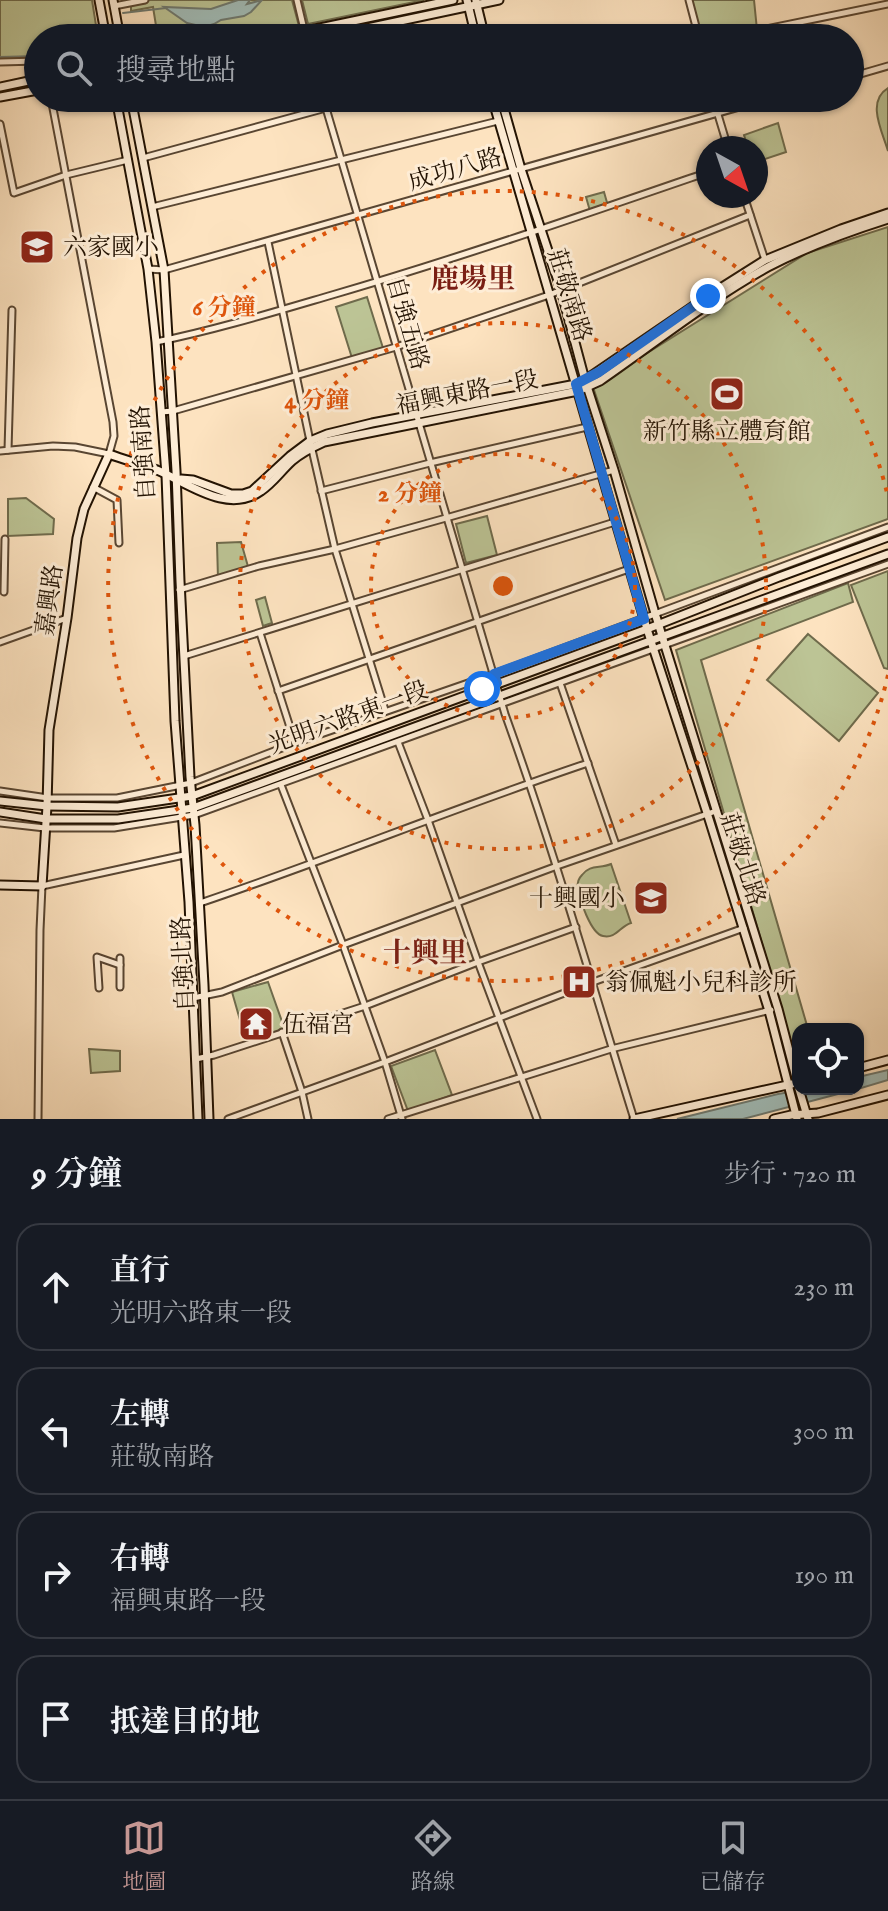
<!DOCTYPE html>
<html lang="zh-TW">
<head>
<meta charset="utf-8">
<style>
	body { margin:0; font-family:"IM FELL English","Noto Serif TC",serif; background:#20242c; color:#f1f3f6 }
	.controls { position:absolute; right:24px; bottom:24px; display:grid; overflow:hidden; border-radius:16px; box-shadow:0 2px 6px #0004 }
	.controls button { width:72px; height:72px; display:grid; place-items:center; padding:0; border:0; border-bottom:2px solid #363941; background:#171b24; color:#f1f3f6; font:40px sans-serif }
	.compass { position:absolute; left:696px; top:136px; width:72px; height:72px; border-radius:50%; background:#171b24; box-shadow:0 2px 6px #0004; rotate:140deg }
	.stop { position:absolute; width:24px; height:24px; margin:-18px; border:6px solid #1a73e8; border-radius:50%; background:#fff }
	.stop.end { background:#1a73e8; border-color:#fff; box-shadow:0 2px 8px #0008 }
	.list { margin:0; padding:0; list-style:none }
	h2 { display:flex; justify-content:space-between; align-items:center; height:104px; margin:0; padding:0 32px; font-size:34px }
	h2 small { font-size:26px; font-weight:400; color:#9ea1a6 }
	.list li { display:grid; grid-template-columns:52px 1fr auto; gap:24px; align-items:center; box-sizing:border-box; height:128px; margin:0 16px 16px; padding:0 16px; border:2px solid #363941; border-radius:24px }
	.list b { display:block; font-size:30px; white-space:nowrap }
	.list p { margin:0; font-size:26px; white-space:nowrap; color:#9ea1a6 }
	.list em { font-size:26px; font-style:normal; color:#9ea1a6 }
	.icon { flex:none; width:44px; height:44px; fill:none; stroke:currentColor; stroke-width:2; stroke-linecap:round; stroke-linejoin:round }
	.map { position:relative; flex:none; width:888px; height:1119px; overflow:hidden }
	.search { position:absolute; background:#171b24; box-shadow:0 2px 6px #0004; left:24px; right:24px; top:24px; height:88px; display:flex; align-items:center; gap:20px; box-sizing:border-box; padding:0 28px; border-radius:44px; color:#9ea1a6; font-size:30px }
	.sheet { height:680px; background:#171b24 }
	nav { display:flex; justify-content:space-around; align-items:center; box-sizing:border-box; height:112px; border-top:2px solid #363941; background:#171b24; font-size:22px; color:#9ea1a6 }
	nav a { display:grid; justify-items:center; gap:4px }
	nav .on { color:#c59692 }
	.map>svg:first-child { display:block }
	.green { fill:#bcc495; stroke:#6f6b4c; stroke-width:2 }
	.water { fill:#a1bdb9; stroke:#6e7970; stroke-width:2 }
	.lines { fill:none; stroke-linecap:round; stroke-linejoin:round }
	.stream { stroke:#6e7970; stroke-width:2 }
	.street-casing { stroke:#594632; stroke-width:9 }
	.secondary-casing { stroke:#221202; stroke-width:11 }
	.street { stroke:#feedd6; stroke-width:5 }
	.secondary { stroke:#feedd6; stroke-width:7 }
	.route { stroke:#1a73e8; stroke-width:10 }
	.ring { fill:none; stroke:#de550c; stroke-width:4; stroke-dasharray:4 8 }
	.labels { text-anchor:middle; stroke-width:6; stroke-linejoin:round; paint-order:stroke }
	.street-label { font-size:24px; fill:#221202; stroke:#feedd6 }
	.poi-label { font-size:24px; fill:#221202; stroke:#feedd6; text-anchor:start }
	.quarter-label { font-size:28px; font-weight:bold; fill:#7a1f14; stroke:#feedd6 }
	.centre { fill:#de550c; stroke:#feedd6; stroke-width:4 }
	.ring-label { font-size:24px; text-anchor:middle; font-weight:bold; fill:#de550c; stroke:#feedd6; stroke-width:6; stroke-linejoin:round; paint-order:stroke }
</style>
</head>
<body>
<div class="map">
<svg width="888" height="1119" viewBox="0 0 888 1119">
	<rect width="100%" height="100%" fill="#fde3c0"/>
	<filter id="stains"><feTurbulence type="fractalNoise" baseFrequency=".0025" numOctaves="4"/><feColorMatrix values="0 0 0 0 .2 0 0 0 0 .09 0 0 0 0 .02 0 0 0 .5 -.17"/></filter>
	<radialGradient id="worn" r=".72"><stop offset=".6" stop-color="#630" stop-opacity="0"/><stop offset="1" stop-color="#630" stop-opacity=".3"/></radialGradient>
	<g class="green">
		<path d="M0 0H92L98 38H38V61L0 62Z"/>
		<path d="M150 0H292L299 26 227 38H158L153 7 131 11V4Z"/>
		<path d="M302 0H424L308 24Z"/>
		<path d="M689 0H754L757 30 722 38H699Z"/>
		<path d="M888 88V151C882 131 866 101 888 88Z"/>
		<path d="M778 123 786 152 756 162V148H748L744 135Z"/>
		<path d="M604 192 608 206 590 211 586 197Z"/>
		<path d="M888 227V519L665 600 593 387 807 253Z"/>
		<path d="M367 297 383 348 352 358 336 307Z"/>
		<path d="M26 498 54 519 53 534 8 536V499Z"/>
		<path d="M487 516 497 555 466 563 456 524Z"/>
		<path d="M241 542 249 570 218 579 217 543Z"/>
		<path d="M888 571V669L884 668 851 585Z"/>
		<path d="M848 583 853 602 701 660 808 1029H798V1066L676 650Z"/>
		<path d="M265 597 272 623 263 626 256 600Z"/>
		<path d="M808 634 878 693 839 741 767 680Z"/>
		<path d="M611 864 631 923C620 926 616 939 603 936 591 934 579 899 578 887 577 882 579 878 582 875 590 864 600 869 611 864Z"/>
		<path d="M268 982 285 1030 246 1041 232 992Z"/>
		<path d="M89 1049 120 1051V1071L91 1073Z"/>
		<path d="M435 1050 452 1095 408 1111 391 1066Z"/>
	</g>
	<g class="water">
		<path d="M238 0H250L247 4 262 0 251 12 244 16 221 20 214 24 204 27 187 23 164 7 211 9Z"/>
		<path d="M888 1070V1080L858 1089V1077Z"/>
		<path d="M808 1089H857L743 1119H677L778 1094Z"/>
	</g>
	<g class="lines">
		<g class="stream">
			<path d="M123 13 166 8"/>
			<path d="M0 57 38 56"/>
		</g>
		<defs>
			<g id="street">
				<path d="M297 0 306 38"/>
				<path d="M689 0 699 38"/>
				<path d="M114 6 145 0"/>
				<path d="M722 38 888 4"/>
				<path d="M0 62 38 61"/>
				<path d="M850 77 888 66"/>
				<path d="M323 98 505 714C553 847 592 984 634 1119"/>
				<path d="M713 98 728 148"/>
				<path d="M0 124 14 193 66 175 128 160"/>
				<path d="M143 158 326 108 375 98"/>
				<path d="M744 196 765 260"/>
				<path d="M152 207 498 121"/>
				<path d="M268 242 310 441 335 549 385 710"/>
				<path d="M148 269 164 270 771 98"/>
				<path d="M156 342C215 330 274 312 332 295 459 258 583 215 708 172"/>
				<path d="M161 412 173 411 396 347 549 295 750 215"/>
				<path d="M8 450 12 310"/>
				<path d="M0 451 53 446 75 447 109 454 114 436 113 422 51 98"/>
				<path d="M93 487 117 500 119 543"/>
				<path d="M321 491 430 463 587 427"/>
				<path d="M179 590 259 566 335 549 446 518 614 470"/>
				<path d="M4 592 5 539"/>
				<path d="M260 633 295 743"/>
				<path d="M0 642 67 618"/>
				<path d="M184 656 615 522"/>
				<path d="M560 683 616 845"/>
				<path d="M278 691 629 569"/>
				<path d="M398 742 428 820 478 962 537 1119"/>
				<path d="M281 785 343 945 385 1062 402 1119"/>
				<path d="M0 791 48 798H117L191 783 295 743 494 674 888 527"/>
				<path d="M0 823 45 828H114L194 815 888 564"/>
				<path d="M200 903C330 859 457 807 588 763"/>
				<path d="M120 958V987"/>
				<path d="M99 988 97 957 120 965"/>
				<path d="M193 998 222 992 343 945 557 866 716 811"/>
				<path d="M282 1032 302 1092 308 1119"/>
				<path d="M196 1059 214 1055 365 1006 478 962 576 927"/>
				<path d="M38 1119 40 930 42 886 184 855"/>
				<path d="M228 1119 385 1062 593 982 744 928"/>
				<path d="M388 1119 611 1049 771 1010"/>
			</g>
			<g id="secondary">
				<path d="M99 0 106 38"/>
				<path d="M113 0 120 38"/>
				<path d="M467 0 476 38"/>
				<path d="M476 1 485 38"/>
				<path d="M272 38 453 0"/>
				<path d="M320 38 499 0"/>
				<path d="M0 87 38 79"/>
				<path d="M0 97 38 90"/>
				<path d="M116 98 148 269 156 342 166 475 175 721 189 902 198 1119"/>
				<path d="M131 98 164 270 176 471 180 581 190 777 195 825 204 985 209 1119"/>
				<path d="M492 98 647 629 709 819 769 1011 797 1119"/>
				<path d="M501 98 521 169 561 290 585 380 614 470 654 610 778 1009 798 1085"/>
				<path d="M181 479 193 480 231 494H243L252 491 290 456 310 441 327 434 372 423 576 384 585 380 708 296 765 260 841 229 888 213"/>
				<path d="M0 801 47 806 118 807 192 796 647 629 779 577 888 537"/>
				<path d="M0 812 46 819H118L193 808 888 554"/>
				<path d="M0 885 42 886 47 806 49 730 67 618 77 538 84 509 109 454C125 460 141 464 157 470 188 483 227 515 261 491 273 483 281 471 292 461 301 453 313 447 324 442L578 391 600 381C655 343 710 299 768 267 806 247 847 232 888 219"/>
				<path d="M858 1068 888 1060"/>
				<path d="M799 1089 808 1119"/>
				<path d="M634 1119 792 1084"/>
				<path d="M774 1119 791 1115 818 1113 888 1095"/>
			</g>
		</defs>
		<use href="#street" class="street-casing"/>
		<use href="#secondary" class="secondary-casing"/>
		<use href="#street" class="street"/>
		<use href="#secondary" class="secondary"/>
	</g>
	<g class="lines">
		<path class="route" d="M482 689 497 683 494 674 644 619 576 384 599 372 708 296"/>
	</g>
	<g class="ring">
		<circle cx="503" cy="586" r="132"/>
		<circle cx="503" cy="586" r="263"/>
		<path d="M888 675A395 395 0 1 1 888 497"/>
	</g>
	<defs>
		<symbol id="school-square" viewBox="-11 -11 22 22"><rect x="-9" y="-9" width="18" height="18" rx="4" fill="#8f2418" stroke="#feedd6"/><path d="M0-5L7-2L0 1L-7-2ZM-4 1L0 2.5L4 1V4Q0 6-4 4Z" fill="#fff"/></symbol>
		<symbol id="stadium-square" viewBox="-11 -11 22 22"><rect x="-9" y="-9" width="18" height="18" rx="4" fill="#8f2418" stroke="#feedd6"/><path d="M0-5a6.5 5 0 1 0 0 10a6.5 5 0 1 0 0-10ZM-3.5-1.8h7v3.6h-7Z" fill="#fff"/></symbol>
		<symbol id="hospital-square" viewBox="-11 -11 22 22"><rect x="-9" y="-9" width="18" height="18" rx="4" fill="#8f2418" stroke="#feedd6"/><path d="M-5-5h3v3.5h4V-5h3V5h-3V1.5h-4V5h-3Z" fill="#fff"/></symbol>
		<symbol id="temple-square" viewBox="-11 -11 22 22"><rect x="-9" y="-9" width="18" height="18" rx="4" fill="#8f2418" stroke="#feedd6"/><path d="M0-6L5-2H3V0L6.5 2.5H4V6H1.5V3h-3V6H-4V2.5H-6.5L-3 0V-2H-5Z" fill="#fff"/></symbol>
	</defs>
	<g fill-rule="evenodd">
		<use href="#school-square" x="17" y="227" width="40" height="40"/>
		<use href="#stadium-square" x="707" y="374" width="40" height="40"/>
		<use href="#school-square" x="631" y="878" width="40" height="40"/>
		<use href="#hospital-square" x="559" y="962" width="40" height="40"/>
		<use href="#temple-square" x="236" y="1004" width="40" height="40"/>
	</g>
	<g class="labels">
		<g class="street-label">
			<text transform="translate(455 169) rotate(-16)" y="8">成功八路</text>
			<text transform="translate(570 295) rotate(73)" y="8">莊敬南路</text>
			<text transform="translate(408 323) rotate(74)" y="8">自強五路</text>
			<text transform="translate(467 392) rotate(-11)" y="8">福興東路一段</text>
			<text transform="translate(143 453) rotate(-94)" y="8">自強南路</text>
			<text transform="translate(49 600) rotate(-82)" y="8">嘉興路</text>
			<text transform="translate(348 717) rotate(-20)" y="8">光明六路東一段</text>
			<text transform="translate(743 859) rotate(72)" y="8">莊敬北路</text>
			<text transform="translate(183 964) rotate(-93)" y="8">自強北路</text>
		</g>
		<g class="poi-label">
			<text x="63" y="255">六家國小</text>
			<text x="727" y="439" text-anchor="middle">新竹縣立體育館</text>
			<text x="625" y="906" text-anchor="end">十興國小</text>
			<text x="605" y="990">翁佩魁小兒科診所</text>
			<text x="282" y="1032">伍福宮</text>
		</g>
		<g class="quarter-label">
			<text x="473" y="288">鹿場里</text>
			<text x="425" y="962">十興里</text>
		</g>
	</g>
	<circle cx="503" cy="586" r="12" class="centre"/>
	<g class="ring-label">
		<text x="224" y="315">6 分鐘</text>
		<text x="317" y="408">4 分鐘</text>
		<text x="410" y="501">2 分鐘</text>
	</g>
	<rect width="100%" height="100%" filter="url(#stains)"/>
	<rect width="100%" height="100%" fill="url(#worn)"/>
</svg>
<div class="controls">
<button><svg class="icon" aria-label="locate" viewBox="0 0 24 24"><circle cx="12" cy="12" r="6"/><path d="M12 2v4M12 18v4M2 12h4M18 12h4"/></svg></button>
</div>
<svg class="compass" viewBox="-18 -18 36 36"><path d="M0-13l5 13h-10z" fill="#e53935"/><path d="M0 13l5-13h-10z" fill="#9ea1a6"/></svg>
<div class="stop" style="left:482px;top:689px"></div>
<div class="stop end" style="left:708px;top:296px"></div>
<div class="search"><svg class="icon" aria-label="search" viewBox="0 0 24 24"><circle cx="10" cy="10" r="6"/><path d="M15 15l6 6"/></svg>搜尋地點</div>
</div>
<section class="sheet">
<h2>9 分鐘<small>步行 · 720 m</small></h2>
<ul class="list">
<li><svg class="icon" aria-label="ahead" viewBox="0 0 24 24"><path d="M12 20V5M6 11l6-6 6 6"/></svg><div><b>直行</b><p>光明六路東一段</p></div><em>230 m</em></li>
<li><svg class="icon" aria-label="left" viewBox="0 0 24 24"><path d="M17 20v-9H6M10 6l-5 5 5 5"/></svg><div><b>左轉</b><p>莊敬南路</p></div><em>300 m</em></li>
<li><svg class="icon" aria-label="right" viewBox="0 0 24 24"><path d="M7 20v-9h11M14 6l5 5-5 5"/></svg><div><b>右轉</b><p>福興東路一段</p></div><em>190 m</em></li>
<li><svg class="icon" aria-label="arrive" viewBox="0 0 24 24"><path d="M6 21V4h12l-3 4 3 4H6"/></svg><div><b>抵達目的地</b></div></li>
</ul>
</section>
<nav>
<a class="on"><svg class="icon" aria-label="map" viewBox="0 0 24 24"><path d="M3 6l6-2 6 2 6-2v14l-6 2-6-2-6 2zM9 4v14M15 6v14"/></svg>地圖</a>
<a><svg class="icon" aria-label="directions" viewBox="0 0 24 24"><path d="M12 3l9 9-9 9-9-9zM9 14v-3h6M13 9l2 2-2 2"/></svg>路線</a>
<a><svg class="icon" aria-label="saved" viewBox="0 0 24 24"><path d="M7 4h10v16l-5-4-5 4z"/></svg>已儲存</a>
</nav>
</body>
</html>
